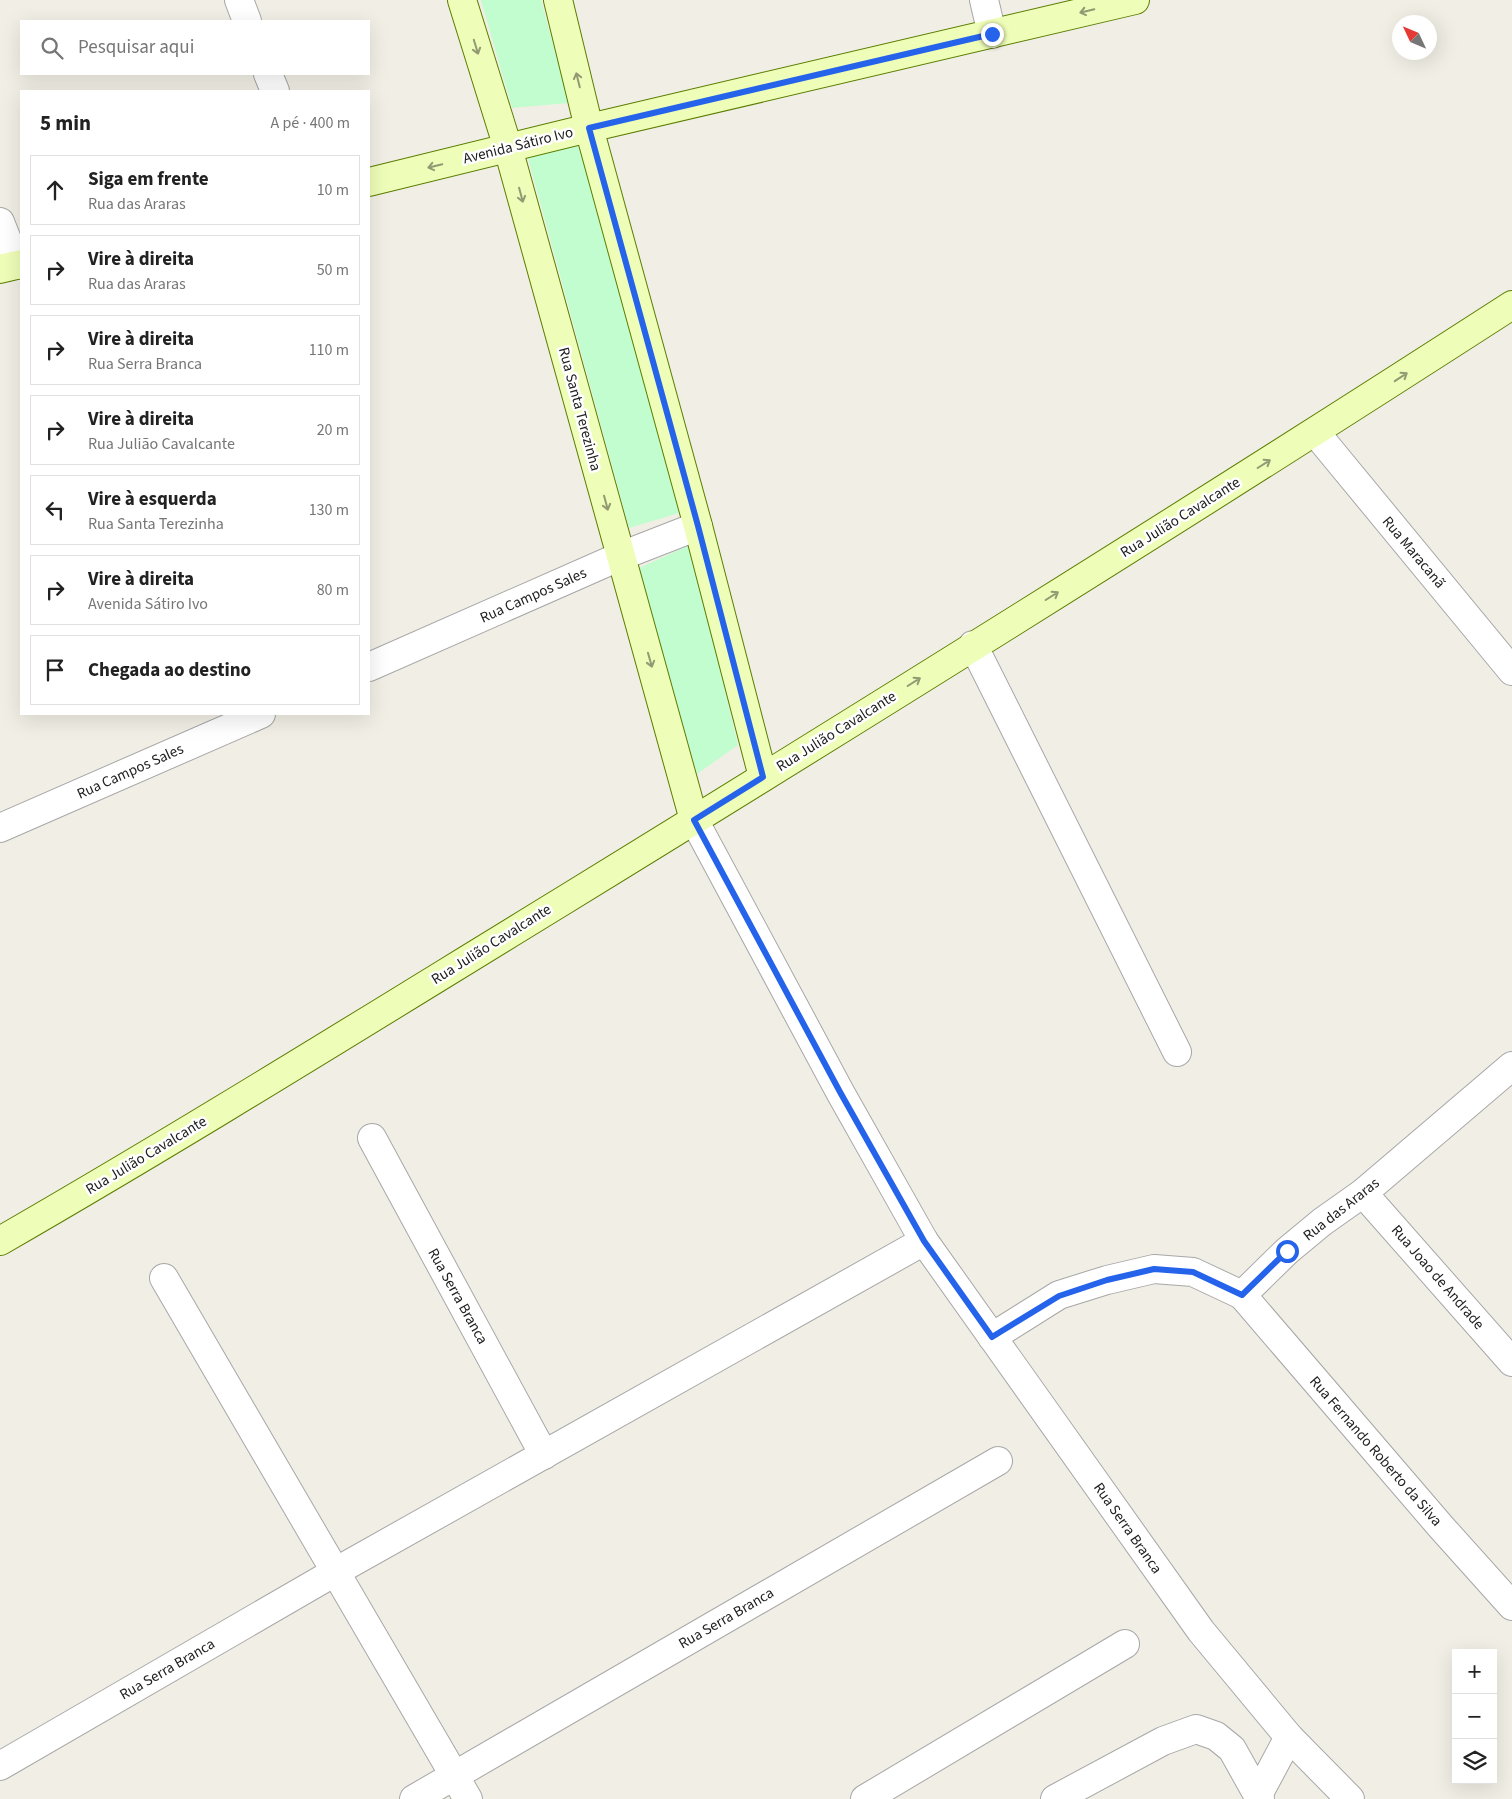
<!DOCTYPE html>
<html lang="pt">
<head>
<meta charset="utf-8">
<style>
	body { margin:0; font-family:"Source Sans 3",sans-serif; background:#f6f6f6; color:#222 }
	.controls { position:absolute; right:15px; bottom:15px; display:grid; overflow:hidden; border-radius:0px; box-shadow:0 5px 20px #0002 }
	.controls button { width:45px; height:45px; display:grid; place-items:center; padding:0; border:0; border-bottom:1px solid #e0e0e0; background:#fff; color:#222; font:25px sans-serif }
	.compass { position:absolute; left:1392px; top:15px; width:45px; height:45px; border-radius:50%; background:#fff; box-shadow:0 5px 20px #0002; rotate:314deg }
	.stop { position:absolute; width:15px; height:15px; margin:-11px; border:4px solid #2563eb; border-radius:50%; background:#fff }
	.stop.end { background:#2563eb; border-color:#fff; box-shadow:0 1px 5px #0008 }
	.list { margin:0; padding:0; list-style:none }
	h2 { display:flex; justify-content:space-between; align-items:center; height:65px; margin:0; padding:0 20px; font-size:21px }
	h2 small { font-size:16px; font-weight:400; color:#767676 }
	.list li { display:grid; grid-template-columns:32px 1fr auto; gap:15px; align-items:center; box-sizing:border-box; height:70px; margin:0 10px 10px; padding:0 10px; border:1px solid #e0e0e0; border-radius:0px }
	.list b { display:block; font-size:19px; white-space:nowrap }
	.list p { margin:0; font-size:16px; white-space:nowrap; color:#767676 }
	.list em { font-size:16px; font-style:normal; color:#767676 }
	.icon { flex:none; width:28px; height:28px; fill:none; stroke:currentColor; stroke-width:2; stroke-linecap:round; stroke-linejoin:round }
	.map { position:relative; flex:none; width:1512px; height:1799px; overflow:hidden }
	.search { position:absolute; background:#fff; box-shadow:0 5px 20px #0002; left:20px; top:20px; width:350px; height:55px; display:flex; align-items:center; gap:12px; box-sizing:border-box; padding:0 18px; border-radius:0px; color:#767676; font-size:19px }
	.panel { position:absolute; background:#fff; box-shadow:0 5px 20px #0002; left:20px; top:90px; width:350px; height:625px; border-radius:0px }
	.map>svg:first-child { display:block }
	.park { fill:#c1fdcf }
	.lines { fill:none; stroke-linecap:round; stroke-linejoin:round }
	.street-casing { stroke:#a7a7a7; stroke-width:30 }
	.secondary-casing { stroke:#5b7d00; stroke-width:30 }
	.street { stroke:#fff; stroke-width:28 }
	.secondary { stroke:#eefdb7; stroke-width:28 }
	.oneway { stroke:#919a73 }
	.route { stroke:#2563eb; stroke-width:6 }
	.labels { text-anchor:middle; stroke-width:5; stroke-linejoin:round; paint-order:stroke }
	.street-label { font-size:15px; fill:#202020; stroke:#fff }
</style>
</head>
<body>
<div class="map">
<svg width="1512" height="1799" viewBox="0 0 1512 1799">
	<rect width="100%" height="100%" fill="#f1efe5"/>
	<g class="park">
		<path d="M481 0H541L569 103 512 108Z"/>
		<path d="M585 140 679 513 629 528 526 151Z"/>
		<path d="M690 545 738 745 697 774 639 568Z"/>
	</g>
	<g class="lines">
		<defs>
			<g id="street">
				<path d="M239 0 247 21"/>
				<path d="M984 0 992 34"/>
				<path d="M268 74 275 91"/>
				<path d="M0 222 17 265"/>
				<path d="M1315 432 1512 671"/>
				<path d="M973 645 1177 1052"/>
				<path d="M369 667 621 556 698 526"/>
				<path d="M694 820 840 1092 924 1241 1201 1631 1289 1737 1350 1799"/>
				<path d="M0 828 261 714"/>
				<path d="M372 1138 544 1455"/>
				<path d="M1363 1193 1512 1362"/>
				<path d="M164 1278 468 1799"/>
				<path d="M1242 1295 1442 1528 1512 1606"/>
				<path d="M992 1337 1059 1295 1107 1280 1154 1269 1193 1272 1242 1295 1287 1251 1322 1222 1363 1193 1512 1066"/>
				<path d="M0 1766 335 1572 924 1241"/>
				<path d="M1258 1795 1289 1737"/>
				<path d="M414 1799 998 1461"/>
				<path d="M865 1799 1125 1644"/>
				<path d="M1055 1799 1163 1741 1196 1729 1216 1736 1232 1749 1260 1799"/>
			</g>
			<g id="secondary">
				<path d="M462 0 508 148 694 820"/>
				<path d="M558 0 589 128 698 526 763 777"/>
				<path d="M369 182 589 128 1135 0"/>
				<path d="M0 269 21 264"/>
				<path d="M0 1241C191 1131 378 1014 566 899 883 704 1199 507 1512 305"/>
			</g>
		</defs>
		<use href="#street" class="street-casing"/>
		<use href="#secondary" class="secondary-casing"/>
		<use href="#street" class="street"/>
		<use href="#secondary" class="secondary"/>
	</g>
	<defs><path id="oneway-shaft" d="M-6 0H5M1.5-3L5.5 0L1.5 3" fill="none" stroke-width="1.6" stroke-linecap="round" stroke-linejoin="round" transform="scale(1.25)"/></defs>
	<g class="oneway">
		<use href="#oneway-shaft" transform="translate(1087 11) rotate(167)"/>
		<use href="#oneway-shaft" transform="translate(476 47) rotate(73)"/>
		<use href="#oneway-shaft" transform="translate(578 80) rotate(-104)"/>
		<use href="#oneway-shaft" transform="translate(435 166) rotate(166)"/>
		<use href="#oneway-shaft" transform="translate(521 195) rotate(75)"/>
		<use href="#oneway-shaft" transform="translate(1401 377) rotate(-33)"/>
		<use href="#oneway-shaft" transform="translate(1264 464) rotate(-32)"/>
		<use href="#oneway-shaft" transform="translate(606 503) rotate(75)"/>
		<use href="#oneway-shaft" transform="translate(1052 596) rotate(-32)"/>
		<use href="#oneway-shaft" transform="translate(650 660) rotate(74)"/>
		<use href="#oneway-shaft" transform="translate(914 682) rotate(-32)"/>
	</g>
	<g class="lines">
		<path class="route" d="M992 34 589 128 698 526 763 777 694 820 840 1092 924 1241 992 1337 1059 1296 1107 1280 1154 1269 1193 1272 1242 1295 1287 1251"/>
	</g>
	<g class="labels">
		<g class="street-label">
			<text transform="translate(518 145) rotate(-14)" y="5">Avenida Sátiro Ivo</text>
			<text transform="translate(580 409) rotate(75)" y="5">Rua Santa Terezinha</text>
			<text transform="translate(1180 517) rotate(-32)" y="5">Rua Julião Cavalcante</text>
			<text transform="translate(1414 552) rotate(50)" y="5">Rua Maracanã</text>
			<text transform="translate(533 595) rotate(-24)" y="5">Rua Campos Sales</text>
			<text transform="translate(836 731) rotate(-32)" y="5">Rua Julião Cavalcante</text>
			<text transform="translate(130 771) rotate(-24)" y="5">Rua Campos Sales</text>
			<text transform="translate(491 944) rotate(-32)" y="5">Rua Julião Cavalcante</text>
			<text transform="translate(146 1155) rotate(-31)" y="5">Rua Julião Cavalcante</text>
			<text transform="translate(1341 1209) rotate(-38)" y="5">Rua das Araras</text>
			<text transform="translate(1438 1277) rotate(49)" y="5">Rua Joao de Andrade</text>
			<text transform="translate(458 1296) rotate(61)" y="5">Rua Serra Branca</text>
			<text transform="translate(1376 1451) rotate(49)" y="5">Rua Fernando Roberto da Silva</text>
			<text transform="translate(1128 1528) rotate(55)" y="5">Rua Serra Branca</text>
			<text transform="translate(726 1618) rotate(-30)" y="5">Rua Serra Branca</text>
			<text transform="translate(167 1669) rotate(-30)" y="5">Rua Serra Branca</text>
		</g>
	</g>
</svg>
<div class="controls">
<button>+</button>
<button>−</button>
<button><svg class="icon" aria-label="layers" viewBox="0 0 24 24"><path d="M12 4l9 5-9 5-9-5zM3 14l9 5 9-5"/></svg></button>
</div>
<svg class="compass" viewBox="-18 -18 36 36"><path d="M0-13l5 13h-10z" fill="#e53935"/><path d="M0 13l5-13h-10z" fill="#767676"/></svg>
<div class="stop" style="left:1287px;top:1251px"></div>
<div class="stop end" style="left:992px;top:34px"></div>
<div class="search"><svg class="icon" aria-label="search" viewBox="0 0 24 24"><circle cx="10" cy="10" r="6"/><path d="M15 15l6 6"/></svg>Pesquisar aqui</div>
<section class="panel">
<h2>5 min<small>A pé · 400 m</small></h2>
<ul class="list">
<li><svg class="icon" aria-label="ahead" viewBox="0 0 24 24"><path d="M12 20V5M6 11l6-6 6 6"/></svg><div><b>Siga em frente</b><p>Rua das Araras</p></div><em>10 m</em></li>
<li><svg class="icon" aria-label="right" viewBox="0 0 24 24"><path d="M7 20v-9h11M14 6l5 5-5 5"/></svg><div><b>Vire à direita</b><p>Rua das Araras</p></div><em>50 m</em></li>
<li><svg class="icon" aria-label="right" viewBox="0 0 24 24"><path d="M7 20v-9h11M14 6l5 5-5 5"/></svg><div><b>Vire à direita</b><p>Rua Serra Branca</p></div><em>110 m</em></li>
<li><svg class="icon" aria-label="right" viewBox="0 0 24 24"><path d="M7 20v-9h11M14 6l5 5-5 5"/></svg><div><b>Vire à direita</b><p>Rua Julião Cavalcante</p></div><em>20 m</em></li>
<li><svg class="icon" aria-label="left" viewBox="0 0 24 24"><path d="M17 20v-9H6M10 6l-5 5 5 5"/></svg><div><b>Vire à esquerda</b><p>Rua Santa Terezinha</p></div><em>130 m</em></li>
<li><svg class="icon" aria-label="right" viewBox="0 0 24 24"><path d="M7 20v-9h11M14 6l5 5-5 5"/></svg><div><b>Vire à direita</b><p>Avenida Sátiro Ivo</p></div><em>80 m</em></li>
<li><svg class="icon" aria-label="arrive" viewBox="0 0 24 24"><path d="M6 21V4h12l-3 4 3 4H6"/></svg><div><b>Chegada ao destino</b></div></li>
</ul>
</section>
</div>
</body>
</html>
